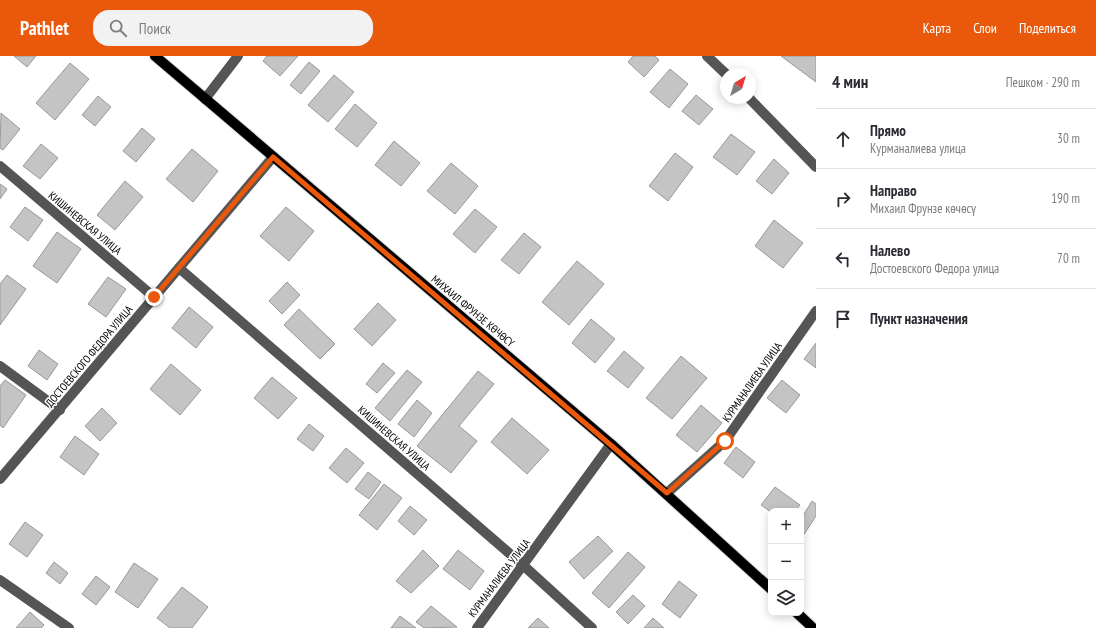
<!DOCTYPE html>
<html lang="ru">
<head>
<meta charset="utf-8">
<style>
	body { margin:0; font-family:"PT Sans Narrow",sans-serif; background:#f2f2f3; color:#2b2b33 }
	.controls { position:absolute; right:12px; bottom:12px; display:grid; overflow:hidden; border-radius:8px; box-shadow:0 2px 10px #0003 }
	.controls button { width:36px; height:36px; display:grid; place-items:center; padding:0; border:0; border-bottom:1px solid #e1e1e2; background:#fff; color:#2b2b33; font:20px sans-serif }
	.compass { position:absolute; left:720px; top:12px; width:36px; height:36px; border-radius:50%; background:#fff; box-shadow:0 2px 10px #0003; rotate:38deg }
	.stop { position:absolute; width:12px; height:12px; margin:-9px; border:3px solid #ea580c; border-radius:50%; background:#fff }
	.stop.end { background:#ea580c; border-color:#fff; box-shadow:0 1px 4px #0008 }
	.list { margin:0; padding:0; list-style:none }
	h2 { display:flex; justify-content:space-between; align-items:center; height:52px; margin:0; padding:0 16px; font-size:17px }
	h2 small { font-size:13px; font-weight:400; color:#7c7c81 }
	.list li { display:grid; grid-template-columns:26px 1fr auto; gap:12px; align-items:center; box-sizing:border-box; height:60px; padding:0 16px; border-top:1px solid #e1e1e2 }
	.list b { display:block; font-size:15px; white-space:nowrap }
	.list p { margin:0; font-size:13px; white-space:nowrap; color:#7c7c81 }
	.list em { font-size:13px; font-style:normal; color:#7c7c81 }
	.icon { flex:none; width:22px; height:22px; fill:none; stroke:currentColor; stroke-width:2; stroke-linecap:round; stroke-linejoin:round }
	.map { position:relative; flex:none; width:816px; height:572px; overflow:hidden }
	header { display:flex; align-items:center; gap:24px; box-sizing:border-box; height:56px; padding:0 20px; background:#ea580c; color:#fff }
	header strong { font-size:19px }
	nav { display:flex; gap:22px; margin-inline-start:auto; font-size:14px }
	.search { width:280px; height:36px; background:#f2f2f3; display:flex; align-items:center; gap:10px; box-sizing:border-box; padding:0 14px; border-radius:16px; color:#7c7c81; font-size:15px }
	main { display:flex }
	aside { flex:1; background:#fff }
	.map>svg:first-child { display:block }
	.building { fill:#c4c4c4; stroke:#999 }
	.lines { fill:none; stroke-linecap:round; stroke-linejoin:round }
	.major-casing { stroke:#dbdbdb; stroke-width:12 }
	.minor { stroke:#555; stroke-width:10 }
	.major { stroke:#000; stroke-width:10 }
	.route { stroke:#ea580c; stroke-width:5 }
	.labels { text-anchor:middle; stroke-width:3; stroke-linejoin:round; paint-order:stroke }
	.street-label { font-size:11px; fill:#000; stroke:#fff }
</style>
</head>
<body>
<header>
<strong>Pathlet</strong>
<div class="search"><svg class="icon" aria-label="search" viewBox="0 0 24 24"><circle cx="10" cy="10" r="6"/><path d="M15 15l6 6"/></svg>Поиск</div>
<nav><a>Карта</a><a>Слои</a><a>Поделиться</a></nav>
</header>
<main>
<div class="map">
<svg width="816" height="572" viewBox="0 0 816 572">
	<rect width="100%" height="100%" fill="#fff"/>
	<g class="building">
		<path d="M14 0H36L27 11Z"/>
		<path d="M267 0H298L280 20 263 5Z"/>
		<path d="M633 0H655L659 4 644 21 628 6Z"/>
		<path d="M781 0H816V26Z"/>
		<path d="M309 6 320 15 301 38 290 29Z"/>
		<path d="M70 7 89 23 55 64 36 47Z"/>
		<path d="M670 13 688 28 669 52 650 36Z"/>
		<path d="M334 19 354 36 328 66 308 49Z"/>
		<path d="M696 39 713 53 699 69 682 55Z"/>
		<path d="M98 40 111 51 95 70 82 59Z"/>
		<path d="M355 48 377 67 357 91 335 73Z"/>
		<path d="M1 57 20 73 3 94 0 92Z"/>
		<path d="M142 72 155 83 136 106 123 95Z"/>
		<path d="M731 78 755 96 737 119 713 101Z"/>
		<path d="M394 85 420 107 401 130 375 109Z"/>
		<path d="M41 88 58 102 40 123 23 110Z"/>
		<path d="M192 93 218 115 193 146 166 123Z"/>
		<path d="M675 97 693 111 668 145 649 130Z"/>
		<path d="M774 103 789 117 772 138 756 125Z"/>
		<path d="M451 107 478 130 455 158 427 135Z"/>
		<path d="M125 125 143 141 115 174 97 159Z"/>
		<path d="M0 128 7 133 0 143Z"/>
		<path d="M25 151 43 164 28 185 10 171Z"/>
		<path d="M286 151 314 175 289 205 260 180Z"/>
		<path d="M475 153 497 171 475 197 453 178Z"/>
		<path d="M774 164 803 187 783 212 755 190Z"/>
		<path d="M57 176 81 193 57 227 33 210Z"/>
		<path d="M524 177 541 191 519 218 501 204Z"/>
		<path d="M577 205 604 228 569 269 542 246Z"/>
		<path d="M7 219 26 233 0 269V228Z"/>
		<path d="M108 221 126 233 106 261 88 248Z"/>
		<path d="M287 226 300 239 282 258 269 245Z"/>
		<path d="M378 247 396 264 372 290 354 273Z"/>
		<path d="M189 251 213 271 196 292 172 272Z"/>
		<path d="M299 253 335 288 320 303 284 269Z"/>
		<path d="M591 263 615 283 595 307 572 287Z"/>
		<path d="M816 287V312L804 303Z"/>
		<path d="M39 294 58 308 47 324 28 310Z"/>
		<path d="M624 295 644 312 628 332 607 315Z"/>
		<path d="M681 300 707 322 672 363 646 342Z"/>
		<path d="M383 307 395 317 377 337 366 328Z"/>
		<path d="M171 308 201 334 180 359 150 333Z"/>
		<path d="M407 314 422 326 390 365 375 352Z"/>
		<path d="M478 315 494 328 459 370 477 385 451 417 417 390Z"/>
		<path d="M272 321 297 342 278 363 254 342Z"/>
		<path d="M5 324 26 339 3 372 0 369V330Z"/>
		<path d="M782 324 800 339 786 357 767 342Z"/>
		<path d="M417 344 432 357 414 381 398 368Z"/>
		<path d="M701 349 722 367 697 396 676 379Z"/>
		<path d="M102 352 117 367 100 385 85 370Z"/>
		<path d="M512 362 549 394 527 418 491 386Z"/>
		<path d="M309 368 324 380 313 395 297 383Z"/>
		<path d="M75 380 99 398 84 419 60 401Z"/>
		<path d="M736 391 755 406 743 422 724 407Z"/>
		<path d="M346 392 364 407 347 427 329 412Z"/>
		<path d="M368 416 381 426 369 443 355 433Z"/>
		<path d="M384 428 402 442 377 474 359 459Z"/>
		<path d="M775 431 800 449 795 455 771 456 761 449Z"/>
		<path d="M812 445 816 448V460L801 483V463Z"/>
		<path d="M410 450 427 464 414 479 398 465Z"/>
		<path d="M25 466 43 479 27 501 9 488Z"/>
		<path d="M598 480 613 495 584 523 569 506Z"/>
		<path d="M423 494 439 510 411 537 396 525Z"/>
		<path d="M458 494 484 515 470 534 443 513Z"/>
		<path d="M628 496 645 511 609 552 592 537Z"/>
		<path d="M54 506 68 517 60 528 46 517Z"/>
		<path d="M134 507 158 523 138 552 115 536Z"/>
		<path d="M96 520 110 531 96 549 82 538Z"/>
		<path d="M679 525 697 539 680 562 662 548Z"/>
		<path d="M182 531 208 551 192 572H170L157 562Z"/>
		<path d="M633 539 645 550 628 568 616 556Z"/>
		<path d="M431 550 457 571 424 572 416 566Z"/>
		<path d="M30 556 44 569 41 572H16Z"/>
		<path d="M400 560 416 572H391Z"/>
		<path d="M538 562 549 572H528Z"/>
		<path d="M653 562 664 572H644Z"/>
	</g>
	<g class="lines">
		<defs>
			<g id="major">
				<path d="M155 0 611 388 771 533"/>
				<path d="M797 557 813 572"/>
			</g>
		</defs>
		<use href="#major" class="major-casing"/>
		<g class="minor">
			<path d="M707 0 726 18"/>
			<path d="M749 42 816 111"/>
			<path d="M205 43 238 0"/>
			<path d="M0 110 154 241"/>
			<path d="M179 212 524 510 592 572"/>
			<path d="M0 310 60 354"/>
			<path d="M0 423 273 101"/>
			<path d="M667 437 725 385 816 255"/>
			<path d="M0 524 69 572"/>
			<path d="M477 572 611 388"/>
		</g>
		<use href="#major" class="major"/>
	</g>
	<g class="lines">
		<path class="route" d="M154 241 273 101 667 437 725 385"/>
	</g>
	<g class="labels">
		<g class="street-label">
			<text transform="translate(85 167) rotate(40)" y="4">КИШИНЕВСКАЯ УЛИЦА</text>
			<text transform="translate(473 255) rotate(40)" y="4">МИХАИЛ ФРУНЗЕ КӨЧӨСҮ</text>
			<text transform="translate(89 300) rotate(-50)" y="4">ДОСТОЕВСКОГО ФЕДОРА УЛИЦА</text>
			<text transform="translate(752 326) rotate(-55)" y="4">КУРМАНАЛИЕВА УЛИЦА</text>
			<text transform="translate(394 382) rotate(41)" y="4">КИШИНЕВСКАЯ УЛИЦА</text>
			<text transform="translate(499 522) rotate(-53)" y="4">КУРМАНАЛИЕВА УЛИЦА</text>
		</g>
	</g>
</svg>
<div class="controls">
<button>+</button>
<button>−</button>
<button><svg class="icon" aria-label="layers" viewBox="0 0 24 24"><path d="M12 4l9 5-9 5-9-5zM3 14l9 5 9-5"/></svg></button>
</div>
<svg class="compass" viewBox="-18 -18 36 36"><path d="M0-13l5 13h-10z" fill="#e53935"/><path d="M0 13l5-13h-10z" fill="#7c7c81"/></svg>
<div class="stop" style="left:725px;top:385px"></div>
<div class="stop end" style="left:154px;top:241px"></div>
</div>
<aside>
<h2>4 мин<small>Пешком · 290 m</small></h2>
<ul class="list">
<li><svg class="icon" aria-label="ahead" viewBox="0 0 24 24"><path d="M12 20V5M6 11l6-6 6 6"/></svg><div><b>Прямо</b><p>Курманалиева улица</p></div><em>30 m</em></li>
<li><svg class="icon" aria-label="right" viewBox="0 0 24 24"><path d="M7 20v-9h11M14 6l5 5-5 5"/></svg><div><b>Направо</b><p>Михаил Фрунзе көчөсү</p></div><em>190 m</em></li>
<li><svg class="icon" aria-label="left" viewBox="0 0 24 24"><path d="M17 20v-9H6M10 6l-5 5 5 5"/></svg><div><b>Налево</b><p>Достоевского Федора улица</p></div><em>70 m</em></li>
<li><svg class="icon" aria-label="arrive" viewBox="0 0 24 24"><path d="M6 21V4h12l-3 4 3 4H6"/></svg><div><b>Пункт назначения</b></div></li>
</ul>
</aside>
</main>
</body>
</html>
